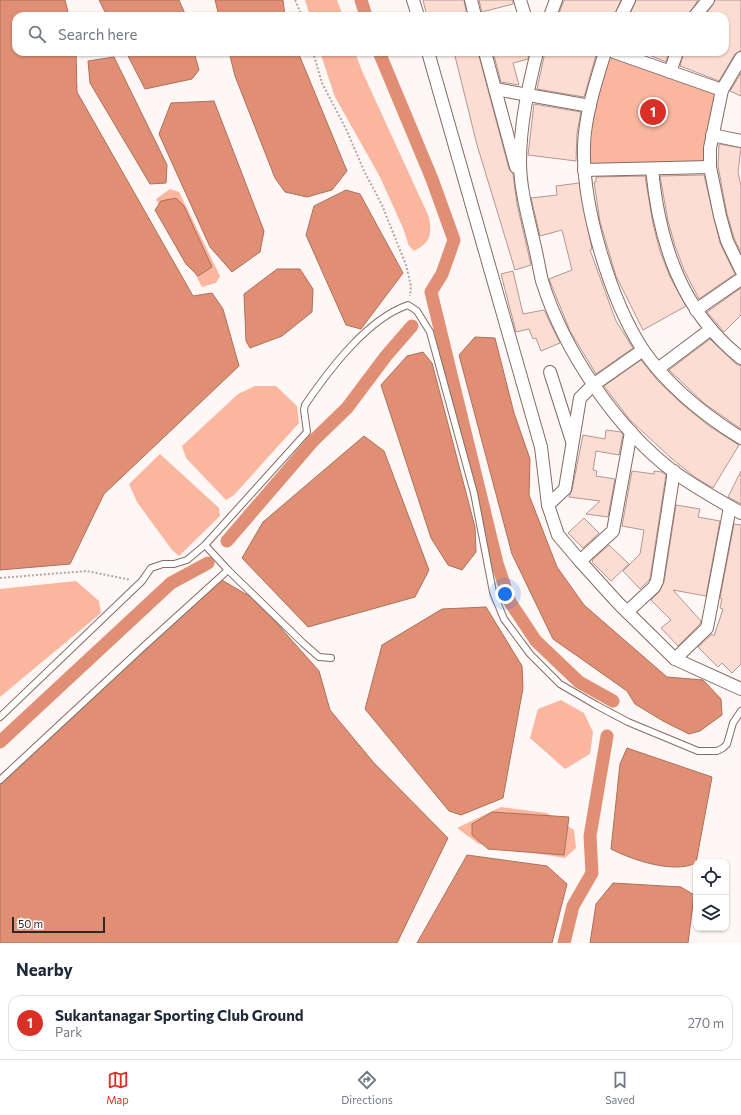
<!DOCTYPE html>
<html lang="en">
<head>
<meta charset="utf-8">
<style>
	body { margin:0; font-family:Commissioner,sans-serif; background:#f2f2f3; color:#1f2937 }
	.controls { position:absolute; right:12px; bottom:12px; display:grid; overflow:hidden; border-radius:8px; box-shadow:0 1px 3px #0004 }
	.controls button { width:36px; height:36px; display:grid; place-items:center; padding:0; border:0; border-bottom:1px solid #e0e1e3; background:#fff; color:#1f2937; font:20px sans-serif }
	.scale { position:absolute; left:12px; bottom:10px; width:93px; box-sizing:border-box; padding-left:4px; border:2px solid #312622; border-top:0; font-size:11px; line-height:14px; white-space:nowrap; color:#312622; -webkit-text-stroke:3px #fff; paint-order:stroke }
	.you { position:absolute; left:505px; top:594px; width:14px; height:14px; margin:-10px; border:3px solid #fff; border-radius:50%; background:#1a73e8; box-shadow:0 0 0 6px #1a73e833 }
	.badge { display:grid; place-items:center; width:26px; height:26px; border-radius:50%; background:#d93025; color:#fff; font-size:13px; font-weight:700 }
	.pin { position:absolute; translate:-50% -50%; border:2px solid #fff; box-shadow:0 1px 4px #0006 }
	.list { margin:0; padding:0; list-style:none }
	h2 { display:flex; justify-content:space-between; align-items:center; height:52px; margin:0; padding:0 16px; font-size:17px }
	h2 small { font-size:13px; font-weight:400; color:#747a83 }
	.list li { display:grid; grid-template-columns:26px 1fr auto; gap:12px; align-items:center; box-sizing:border-box; height:56px; margin:0 8px 8px; padding:0 8px; border:1px solid #e0e1e3; border-radius:12px }
	.list b { display:block; font-size:15px; white-space:nowrap }
	.list p { margin:0; font-size:13px; white-space:nowrap; color:#747a83 }
	.list em { font-size:13px; font-style:normal; color:#747a83 }
	.icon { flex:none; width:22px; height:22px; fill:none; stroke:currentColor; stroke-width:2; stroke-linecap:round; stroke-linejoin:round }
	.map { position:relative; flex:none; width:741px; height:943px; overflow:hidden }
	.search { position:absolute; background:#fff; box-shadow:0 1px 3px #0004; left:12px; right:12px; top:12px; height:44px; display:flex; align-items:center; gap:10px; box-sizing:border-box; padding:0 14px; border-radius:12px; color:#747a83; font-size:15px }
	.sheet { height:116px; background:#fff }
	nav { display:flex; justify-content:space-around; align-items:center; box-sizing:border-box; height:56px; border-top:1px solid #e0e1e3; background:#fff; font-size:11px; color:#747a83 }
	nav a { display:grid; justify-items:center; gap:2px }
	nav .on { color:#d93025 }
	.map>svg:first-child { display:block }
	.green { fill:#fab69f }
	.water { fill:#e18f74; stroke:#ac705b }
	.lines { fill:none; stroke-linecap:round; stroke-linejoin:round }
	.canal { stroke:#e18f74; stroke-width:13 }
	.building { fill:#fbddd3; stroke:#b3978e }
	.service-casing { stroke:#856b62; stroke-width:8 }
	.minor-casing { stroke:#856b62; stroke-width:14 }
	.path { stroke:#b0a8a5; stroke-width:2; stroke-dasharray:2 2; stroke-linecap:butt }
	.service { stroke:#fff; stroke-width:6 }
	.minor { stroke:#fff; stroke-width:12 }
</style>
</head>
<body>
<div class="map">
<svg width="741" height="943" viewBox="0 0 741 943">
	<rect width="100%" height="100%" fill="#fef7f5"/>
	<g class="green">
		<path d="M305 0H337L343 16H310Z"/>
		<path d="M320 52H355L362 71 429 217C432 235 431 242 414 251L409 246 403 228 380 177 335 97Z"/>
		<path d="M608 56 717 94 706 163 589 165 595 103Z"/>
		<path d="M170 189 179 192 220 276 216 283 202 287 156 199Z"/>
		<path d="M255 386H276L297 406 299 423 234 495 226 500 186 458 182 446 238 394Z"/>
		<path d="M160 454 219 508 220 516 179 556 172 550 137 502 129 484Z"/>
		<path d="M76 581 99 601 101 613 0 697V589Z"/>
		<path d="M561 700 584 713 593 732 590 754 565 769 530 738 538 709Z"/>
		<path d="M501 807 547 813 574 830 576 848 565 858 479 844 457 828Z"/>
	</g>
	<g class="water">
		<path d="M0 0H65L69 16H16V52H76L77 92 193 296 212 293 223 309 239 366 104 494 70 564 0 570Z"/>
		<path d="M99 0H179L186 16H107Z"/>
		<path d="M215 0H283L285 16H219Z"/>
		<path d="M126 52H194L199 70 192 79 145 89Z"/>
		<path d="M229 52H298L347 171 332 190 307 197 285 192 275 178 235 76Z"/>
		<path d="M114 57 167 165 166 183 150 184 90 83 88 61Z"/>
		<path d="M214 101 264 231 260 252 232 272 210 247 159 134 171 103Z"/>
		<path d="M346 190 360 194 403 273 361 329 346 325 306 235 314 206Z"/>
		<path d="M176 198 184 206 212 267 198 276 186 264 155 210 161 201Z"/>
		<path d="M277 269H300L313 289 312 312 282 336 250 348 246 341 244 294Z"/>
		<path d="M475 337 495 338 514 413 530 459 529 495 557 567 584 605 667 677 703 680 721 699 722 715 700 731 689 734 663 721 635 704 627 691 553 639 512 554 459 355Z"/>
		<path d="M423 352 432 363 475 527 476 552 462 570 448 565 431 538 381 385 407 356Z"/>
		<path d="M364 436 384 451 429 570 415 597 308 627 242 558 263 522Z"/>
		<path d="M220 579 256 600 319 671 330 710 374 763 448 838 397 943H0V783L202 590Z"/>
		<path d="M486 607 522 666 523 688 503 798 461 815 449 811 365 709 382 645 442 609Z"/>
		<path d="M627 748 712 777 696 863C674 874 632 860 611 849L620 764Z"/>
		<path d="M492 812 569 817 564 855 488 849 472 835V824Z"/>
		<path d="M467 855 547 866 567 884 552 943H417Z"/>
		<path d="M613 883 681 887 694 895 688 943H590L596 904Z"/>
	</g>
	<g class="lines">
		<g class="canal">
			<path d="M361 0 366 16"/>
			<path d="M379 52 432 179 454 240 442 274 431 292 497 563 510 602 536 641 579 682 613 701"/>
			<path d="M227 541 313 441 347 408 386 356 412 326"/>
			<path d="M0 742 171 583 208 563"/>
			<path d="M564 943 573 906 592 873 590 836 607 736"/>
		</g>
	</g>
	<g class="building">
		<path d="M423 0H464L467 16H427Z"/>
		<path d="M479 0H513V4L482 12Z"/>
		<path d="M564 0H621L614 16H558Z"/>
		<path d="M636 0H698L688 16H629Z"/>
		<path d="M715 0H741V51L735 54 719 81 680 66 684 52H725V16H705Z"/>
		<path d="M454 52H478L509 169 513 174 517 204 531 265 515 270 477 145Z"/>
		<path d="M493 52H529L528 59 513 63 519 85 501 82Z"/>
		<path d="M545 52H597L584 97 537 89Z"/>
		<path d="M642 52H669L666 62Z"/>
		<path d="M741 73V96L730 91Z"/>
		<path d="M534 104 581 112 577 133 576 161 528 155Z"/>
		<path d="M719 144 741 148 738 172 741 186V253L734 238 727 214 718 166Z"/>
		<path d="M704 175 720 243 735 274 699 299 684 270 675 246 668 221 660 176Z"/>
		<path d="M645 176 653 224 660 251 670 277 686 306 643 330 616 276 600 222 594 182H596V177Z"/>
		<path d="M579 183 592 249 590 250 616 321 633 348 596 374 570 331 549 279 572 270 562 230 540 236 531 198 557 195 556 186Z"/>
		<path d="M513 271 523 314 544 310 560 343 541 351 536 338 533 339 529 329 516 332 501 274Z"/>
		<path d="M741 288V315L724 332 707 312Z"/>
		<path d="M710 339 736 364 741 366V429L705 404 669 370Z"/>
		<path d="M641 360 658 381 682 404 709 426 739 445 713 488 696 478 671 458 630 420 604 386Z"/>
		<path d="M606 430 621 432 623 434 619 455 596 451 593 470 597 471 596 476 615 479 608 517 586 514 600 501 569 497 572 490 583 435 605 439Z"/>
		<path d="M632 471 654 474V471L662 472 666 475 650 579 640 589 623 571 640 554 644 530 622 526Z"/>
		<path d="M741 471V504L728 497Z"/>
		<path d="M676 505 700 509 698 517 720 521 706 596 673 590 701 621 700 624 678 646 661 628 671 620 651 600 659 592 664 582Z"/>
		<path d="M584 518 599 533 583 548 568 533Z"/>
		<path d="M734 524 741 525V664L732 673 722 663 718 667 698 647 712 634 714 636 723 609 720 608 722 599 720 598Z"/>
		<path d="M609 545 629 564 611 581 592 562 593 559Z"/>
	</g>
	<g class="lines">
		<defs>
			<g id="service">
				<path d="M205 545 228 570 303 643 319 657 331 658"/>
				<path d="M0 717 142 581 151 568 163 564H174L187 560 205 545 307 432 304 410 305 405C329 370 367 319 408 305L417 311 430 332 474 493 493 592 504 619 530 654 560 684 596 705 628 722 698 751H717L723 748 727 744 733 723 741 711"/>
				<path d="M0 780 142 648 228 570"/>
			</g>
			<g id="minor">
				<path d="M413 0 418 16"/>
				<path d="M471 0 475 16"/>
				<path d="M520 0 525 16"/>
				<path d="M550 16 556 0"/>
				<path d="M621 16 629 0"/>
				<path d="M695 16 708 0"/>
				<path d="M428 52 541 447 548 505 558 535 580 561 618 603 675 659 741 689"/>
				<path d="M485 52 516 167"/>
				<path d="M537 52C528 88 520 125 520 162 520 189 528 217 534 243 537 255 539 268 542 281 564 351 616 428 674 472 695 487 718 500 741 513"/>
				<path d="M605 52C596 82 585 114 584 146 582 206 610 299 643 350 668 386 704 415 741 438"/>
				<path d="M614 52 722 90"/>
				<path d="M741 58 722 90 710 148V167L720 216 727 241 741 270"/>
				<path d="M670 72 677 52"/>
				<path d="M495 89 590 106"/>
				<path d="M712 135 741 141"/>
				<path d="M652 169C659 242 681 311 741 358"/>
				<path d="M584 170 710 167"/>
				<path d="M696 310 741 279"/>
				<path d="M659 368 711 329"/>
				<path d="M550 372 572 441"/>
				<path d="M548 505 565 489 580 398 593 385 643 350"/>
				<path d="M580 561 613 531 631 432"/>
				<path d="M627 612 654 587 657 581 674 471"/>
				<path d="M675 659 707 628 730 507"/>
			</g>
		</defs>
		<use href="#service" class="service-casing"/>
		<use href="#minor" class="minor-casing"/>
		<g class="path">
			<path d="M295 0 302 16"/>
			<path d="M313 52 322 83 347 131 364 171 382 205 406 265 411 286 410 296"/>
			<path d="M0 578 87 571 131 580"/>
		</g>
		<use href="#service" class="service"/>
		<use href="#minor" class="minor"/>
	</g>
</svg>
<div class="controls">
<button><svg class="icon" aria-label="locate" viewBox="0 0 24 24"><circle cx="12" cy="12" r="6"/><path d="M12 2v4M12 18v4M2 12h4M18 12h4"/></svg></button>
<button><svg class="icon" aria-label="layers" viewBox="0 0 24 24"><path d="M12 4l9 5-9 5-9-5zM3 14l9 5 9-5"/></svg></button>
</div>
<div class="scale">50 m</div>
<div class="you"></div>
<div class="pin badge" style="left:653px;top:112px">1</div>
<div class="search"><svg class="icon" aria-label="search" viewBox="0 0 24 24"><circle cx="10" cy="10" r="6"/><path d="M15 15l6 6"/></svg>Search here</div>
</div>
<section class="sheet">
<h2>Nearby<small></small></h2>
<ul class="list">
<li><span class="badge">1</span><div><b>Sukantanagar Sporting Club Ground</b><p>Park</p></div><em>270 m</em></li>
</ul>
</section>
<nav>
<a class="on"><svg class="icon" aria-label="map" viewBox="0 0 24 24"><path d="M3 6l6-2 6 2 6-2v14l-6 2-6-2-6 2zM9 4v14M15 6v14"/></svg>Map</a>
<a><svg class="icon" aria-label="directions" viewBox="0 0 24 24"><path d="M12 3l9 9-9 9-9-9zM9 14v-3h6M13 9l2 2-2 2"/></svg>Directions</a>
<a><svg class="icon" aria-label="saved" viewBox="0 0 24 24"><path d="M7 4h10v16l-5-4-5 4z"/></svg>Saved</a>
</nav>
</body>
</html>
